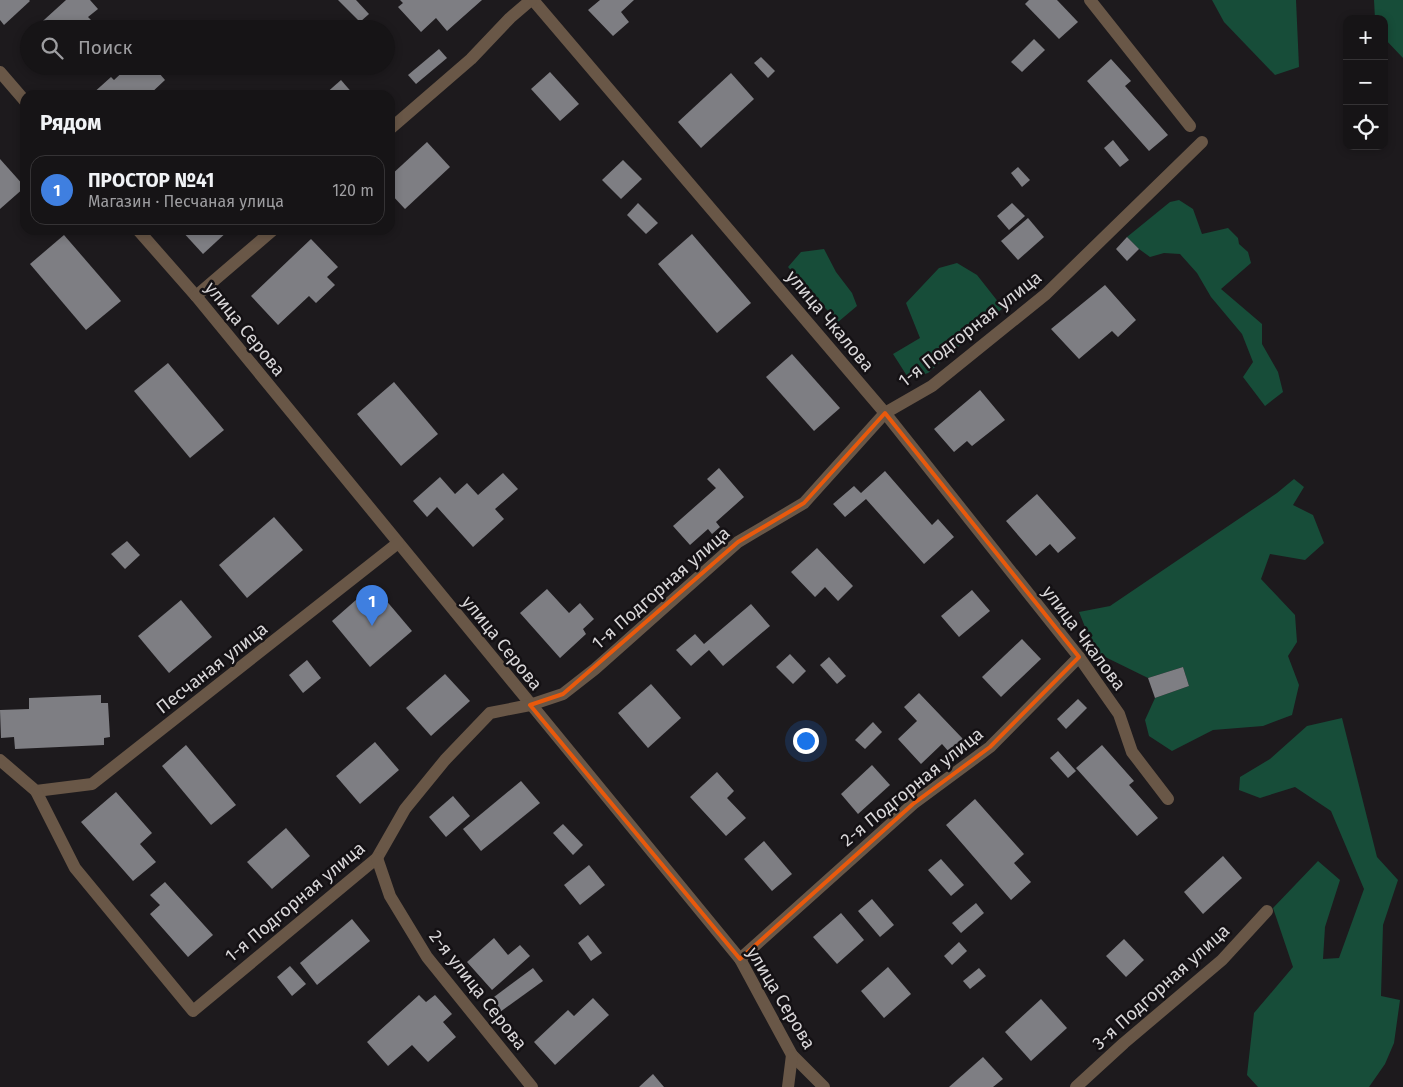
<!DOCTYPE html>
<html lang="ru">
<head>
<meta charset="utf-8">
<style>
	body { margin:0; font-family:"Fira Sans",sans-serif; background:#1f1d1f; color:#f1f3f6 }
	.controls { position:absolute; right:15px; top:15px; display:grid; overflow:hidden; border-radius:10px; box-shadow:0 2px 8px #0003 }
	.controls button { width:45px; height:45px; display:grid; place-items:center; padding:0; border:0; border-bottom:1px solid #353335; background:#161416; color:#f1f3f6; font:25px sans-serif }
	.you { position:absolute; left:805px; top:740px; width:18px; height:18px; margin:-12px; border:4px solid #fff; border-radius:50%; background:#1a73e8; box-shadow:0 0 0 8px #1a73e833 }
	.badge { display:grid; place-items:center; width:32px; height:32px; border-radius:50%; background:#0b8043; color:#fff; font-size:16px; font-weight:700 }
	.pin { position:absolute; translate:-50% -41px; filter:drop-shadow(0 1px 2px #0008) }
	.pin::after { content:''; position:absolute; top:26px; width:18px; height:15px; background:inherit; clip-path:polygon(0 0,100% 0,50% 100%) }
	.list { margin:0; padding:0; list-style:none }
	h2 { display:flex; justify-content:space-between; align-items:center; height:65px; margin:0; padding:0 20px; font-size:21px }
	h2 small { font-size:16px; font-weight:400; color:#9e9ea1 }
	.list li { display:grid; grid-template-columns:32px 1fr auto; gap:15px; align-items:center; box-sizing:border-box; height:70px; margin:0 10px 10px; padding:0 10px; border:1px solid #353335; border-radius:15px }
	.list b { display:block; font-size:19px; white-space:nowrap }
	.list p { margin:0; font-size:16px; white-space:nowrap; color:#9e9ea1 }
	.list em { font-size:16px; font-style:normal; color:#9e9ea1 }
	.icon { flex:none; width:28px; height:28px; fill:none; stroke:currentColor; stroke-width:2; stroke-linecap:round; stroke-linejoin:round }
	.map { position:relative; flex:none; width:1403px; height:1087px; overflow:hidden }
	.search { position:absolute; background:#161416; box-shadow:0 2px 8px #0003; left:20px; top:20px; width:375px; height:55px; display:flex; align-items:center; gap:12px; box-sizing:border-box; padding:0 18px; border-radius:28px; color:#9e9ea1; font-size:19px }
	.panel { position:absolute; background:#161416; box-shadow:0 2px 8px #0003; left:20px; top:90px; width:375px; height:145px; border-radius:15px }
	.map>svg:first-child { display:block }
	.green { fill:#174d39 }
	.building { fill:#7e7e83 }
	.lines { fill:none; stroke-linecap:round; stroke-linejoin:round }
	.minor { stroke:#695747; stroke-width:12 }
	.marked { fill:none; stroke:#e8590c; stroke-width:4; stroke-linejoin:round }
	.labels { text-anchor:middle; stroke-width:5; stroke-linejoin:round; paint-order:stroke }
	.street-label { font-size:18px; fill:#d9d7d9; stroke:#141114 }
</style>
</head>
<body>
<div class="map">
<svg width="1403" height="1087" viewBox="0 0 1403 1087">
	<rect width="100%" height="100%" fill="#1d1a1d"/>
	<g class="green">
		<path d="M1212 0H1296L1299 67 1275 75 1224 22Z"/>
		<path d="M1374 0H1403V58L1384 38V19H1375Z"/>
		<path d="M1179 200 1193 209 1202 234 1228 228 1238 238 1239 244 1248 252 1251 263 1221 289 1262 324V344L1278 372 1283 392 1265 406 1243 377 1253 362 1242 334 1211 297 1197 273 1180 254 1164 253 1150 257 1139 249 1127 237 1170 202Z"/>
		<path d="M824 249 836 272 852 293 857 306 838 322 788 267 801 252Z"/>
		<path d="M957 263 977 275 1003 308 928 373 909 379 893 354 920 338 906 303 939 268Z"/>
		<path d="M1294 479 1304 487 1293 505 1313 515 1324 543 1305 560 1270 554 1261 579 1295 615 1297 642 1288 656 1299 685 1292 715 1263 726 1213 730 1172 751 1149 736 1145 720 1155 698 1189 686 1183 667 1148 678 1095 652 1079 612 1110 606 1277 493Z"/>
		<path d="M1342 718 1377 857 1398 880 1383 925 1381 996 1400 1000 1394 1043 1385 1064 1369 1087H1258L1247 1075 1254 1013 1293 967 1273 908 1318 861 1340 880 1325 927 1323 959 1339 958 1364 889 1331 811 1295 787 1260 798 1239 790 1240 777 1270 759 1307 726Z"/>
	</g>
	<g class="building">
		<path d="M0 0H29L30 1 4 25 0 20Z"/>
		<path d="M66 0H90L98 9 88 17 92 21 84 29H34Z"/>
		<path d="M338 0H356L369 14 360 22Z"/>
		<path d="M400 0H482L447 31 436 18 421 32 398 7 403 3Z"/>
		<path d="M600 0H634L621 12 629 22 613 36 588 10Z"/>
		<path d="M1029 0H1057L1078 22 1059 39 1025 4Z"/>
		<path d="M1034 39 1045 50 1022 72 1011 62Z"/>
		<path d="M439 49 447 58 416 84 408 75Z"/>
		<path d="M761 57 775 71 768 78 754 63Z"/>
		<path d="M1111 59 1131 81 1125 86 1168 135 1149 151 1087 81Z"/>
		<path d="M129 66H153L165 80 149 95H91L111 77 114 80Z"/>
		<path d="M161 66H180L169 75Z"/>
		<path d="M550 72 579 104 560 121 531 89Z"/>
		<path d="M731 73 754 99 701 148 678 122Z"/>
		<path d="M341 80 354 95H324Z"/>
		<path d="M1113 140 1129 160 1120 167 1104 148Z"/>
		<path d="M427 142 450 167 405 209 390 193V176Z"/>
		<path d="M0 159 25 187 0 209Z"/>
		<path d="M623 160 642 179 621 199 602 180Z"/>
		<path d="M1018 167 1030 180 1022 187 1011 173Z"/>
		<path d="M638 203 658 223 646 234 627 215Z"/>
		<path d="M1012 203 1025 216 1009 230 997 216Z"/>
		<path d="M1028 218 1044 237 1018 260 1001 241Z"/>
		<path d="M181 230H229L203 254Z"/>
		<path d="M692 234 751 303 717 333 658 264Z"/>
		<path d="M64 235 121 301 86 330 30 264Z"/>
		<path d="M1127 237 1139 249 1127 261 1116 249Z"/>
		<path d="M311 239 338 267 327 277 335 285 316 303 309 296 278 325 251 296Z"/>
		<path d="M1105 285 1136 320 1118 337 1112 331 1079 359 1051 329Z"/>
		<path d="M792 354 840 408 814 431 766 377Z"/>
		<path d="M168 363 224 430 190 458 134 391Z"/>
		<path d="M394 382 438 434 401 466 357 414Z"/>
		<path d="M980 390 1005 420 972 446 967 441 954 452 934 429Z"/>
		<path d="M719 468 744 497 716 522 720 527 712 534 708 529 690 545 673 526 716 488 707 479Z"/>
		<path d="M885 471 932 525 938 519 954 537 924 564 866 499 845 517 833 504 854 486 861 493Z"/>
		<path d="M503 473 518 489 495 509 504 519 473 547 437 507 427 517 413 501 440 477 455 494 467 483 478 495Z"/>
		<path d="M1037 494 1076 538 1058 553 1050 544 1036 556 1006 521Z"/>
		<path d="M274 517 303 550 247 598 219 565Z"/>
		<path d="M127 541 140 555 125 569 111 554Z"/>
		<path d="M817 548 853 586 838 601 825 587 815 597 791 572Z"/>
		<path d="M373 585 412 631 370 667 332 621Z"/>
		<path d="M547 589 569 613 580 603 594 619 583 629 586 634 560 658 520 613Z"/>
		<path d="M972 590 990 611 959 637 941 616Z"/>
		<path d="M181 600 212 637 169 673 138 636Z"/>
		<path d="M751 604 770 626 723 666 709 650 691 666 676 650 695 634 704 644Z"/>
		<path d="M1022 639 1041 659 1001 697 982 677Z"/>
		<path d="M790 654 806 671 793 684 776 667Z"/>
		<path d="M829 657 846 676 837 684 820 665Z"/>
		<path d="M307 660 321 678 303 693 289 675Z"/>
		<path d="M1183 667 1189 686 1155 698 1148 678Z"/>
		<path d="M445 674 470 701 431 736 406 708Z"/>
		<path d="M651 684 681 718 648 748 618 713Z"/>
		<path d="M919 693 963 739 949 752 942 744 921 764 898 739 917 721 904 707Z"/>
		<path d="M101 695V703H108L110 737 104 738V745L15 749 14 737 1 738 0 710 29 709V698Z"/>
		<path d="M1078 699 1087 708 1066 729 1057 719Z"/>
		<path d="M873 722 882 732 865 749 855 740Z"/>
		<path d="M375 742 399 770 360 804 336 776Z"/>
		<path d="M186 745 236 805 211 825 162 766Z"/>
		<path d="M1102 745 1134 781 1129 785 1158 818 1137 836 1076 768Z"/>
		<path d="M1058 751 1076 771 1068 778 1050 758Z"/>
		<path d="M872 765 890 785 858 814 841 794Z"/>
		<path d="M717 772 734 791 727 798 746 818 726 836 690 797Z"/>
		<path d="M521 781 540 803 481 851 463 829Z"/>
		<path d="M116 792 152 833 140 844 156 862 133 881 81 822Z"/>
		<path d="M453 796 470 816 446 837 429 817Z"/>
		<path d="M975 799 1024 854 1014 863 1031 882 1011 900 946 825Z"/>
		<path d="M563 824 583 845 573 855 553 833Z"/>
		<path d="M286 828 310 856 272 889 247 862Z"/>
		<path d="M764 841 792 874 772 891 744 859Z"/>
		<path d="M1223 856 1242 878 1203 914 1184 892Z"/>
		<path d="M941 859 964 885 951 896 928 870Z"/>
		<path d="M589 865 605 885 580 905 564 885Z"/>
		<path d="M165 882 213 935 188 957 150 914 160 905 150 895Z"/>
		<path d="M872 899 894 925 880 937 858 911Z"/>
		<path d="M976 903 984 913 961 933 952 923Z"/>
		<path d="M841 913 864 940 837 964 813 937Z"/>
		<path d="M352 919 370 941 317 985 300 963Z"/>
		<path d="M588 935 602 953 591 961 578 943Z"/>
		<path d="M494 938 508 955 520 945 530 956 492 990 467 962Z"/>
		<path d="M1124 939 1144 960 1126 977 1106 956Z"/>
		<path d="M959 942 967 951 952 965 944 956Z"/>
		<path d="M290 966 306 984 292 996 277 977Z"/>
		<path d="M888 967 911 994 884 1018 861 991Z"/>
		<path d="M533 968 543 981 500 1012 490 1000Z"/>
		<path d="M979 968 986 976 970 989 963 981Z"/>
		<path d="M419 995 426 1002 435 995 452 1014 443 1022 456 1037 428 1062 412 1045 388 1066 367 1042Z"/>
		<path d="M593 998 609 1015 555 1065 534 1042 568 1010 574 1016Z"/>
		<path d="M1041 999 1067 1028 1031 1061 1005 1032Z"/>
		<path d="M983 1057 1003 1079 993 1087H949Z"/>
		<path d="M653 1074 664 1087H639Z"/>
	</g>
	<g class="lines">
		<g class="minor">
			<path d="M533 0 885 413 1079 657 1119 714 1132 752 1168 799"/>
			<path d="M1090 0 1190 126"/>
			<path d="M0 72 25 101"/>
			<path d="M390 129 471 59 510 18 531 0"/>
			<path d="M138 230 196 296 740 959 792 1055 824 1087"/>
			<path d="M196 296 273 230"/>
			<path d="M0 760 36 791 92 784 398 543"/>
			<path d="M36 791 75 868 193 1011 377 858 405 809 445 760 490 713 530 705 563 694 595 669 738 542 804 503 885 413 932 386 1046 294 1202 142"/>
			<path d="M377 858 390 896 427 957 532 1087"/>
			<path d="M740 959 913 804 990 747 1079 657"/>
			<path d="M788 1087 792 1055"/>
			<path d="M1076 1087 1124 1043 1222 960 1267 911"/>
		</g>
	</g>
	<path class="marked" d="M885 413 1079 657 990 747 913 804 740 959 530 705 563 694 738 542 804 503Z"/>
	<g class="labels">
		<g class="street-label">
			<text transform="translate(830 321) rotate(50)" y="6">улица Чкалова</text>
			<text transform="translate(245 329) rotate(51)" y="6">улица Серова</text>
			<text transform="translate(970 329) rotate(-38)" y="6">1-я Подгорная улица</text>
			<text transform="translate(661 588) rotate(-41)" y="6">1-я Подгорная улица</text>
			<text transform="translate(1084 638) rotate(53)" y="6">улица Чкалова</text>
			<text transform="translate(502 643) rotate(51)" y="6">улица Серова</text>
			<text transform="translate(212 668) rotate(-38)" y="6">Песчаная улица</text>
			<text transform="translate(912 787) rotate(-39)" y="6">2-я Подгорная улица</text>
			<text transform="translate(295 902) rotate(-40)" y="6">1-я Подгорная улица</text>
			<text transform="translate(1161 987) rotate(-42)" y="6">3-я Подгорная улица</text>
			<text transform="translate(478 990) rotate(52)" y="6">2-я улица Серова</text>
			<text transform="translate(781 998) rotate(59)" y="6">улица Серова</text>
		</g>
	</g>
</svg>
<div class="controls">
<button>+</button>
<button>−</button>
<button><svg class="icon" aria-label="locate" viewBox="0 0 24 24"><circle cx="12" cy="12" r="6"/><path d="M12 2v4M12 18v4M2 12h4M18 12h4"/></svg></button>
</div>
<div class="you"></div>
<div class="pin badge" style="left:372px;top:626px;background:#3f7fe0">1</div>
<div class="search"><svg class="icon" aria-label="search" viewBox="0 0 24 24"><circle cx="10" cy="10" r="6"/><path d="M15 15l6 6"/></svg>Поиск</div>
<section class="panel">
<h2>Рядом<small></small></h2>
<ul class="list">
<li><span class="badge" style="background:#3f7fe0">1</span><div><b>ПРОСТОР №41</b><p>Магазин · Песчаная улица</p></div><em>120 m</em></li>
</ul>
</section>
</div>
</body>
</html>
